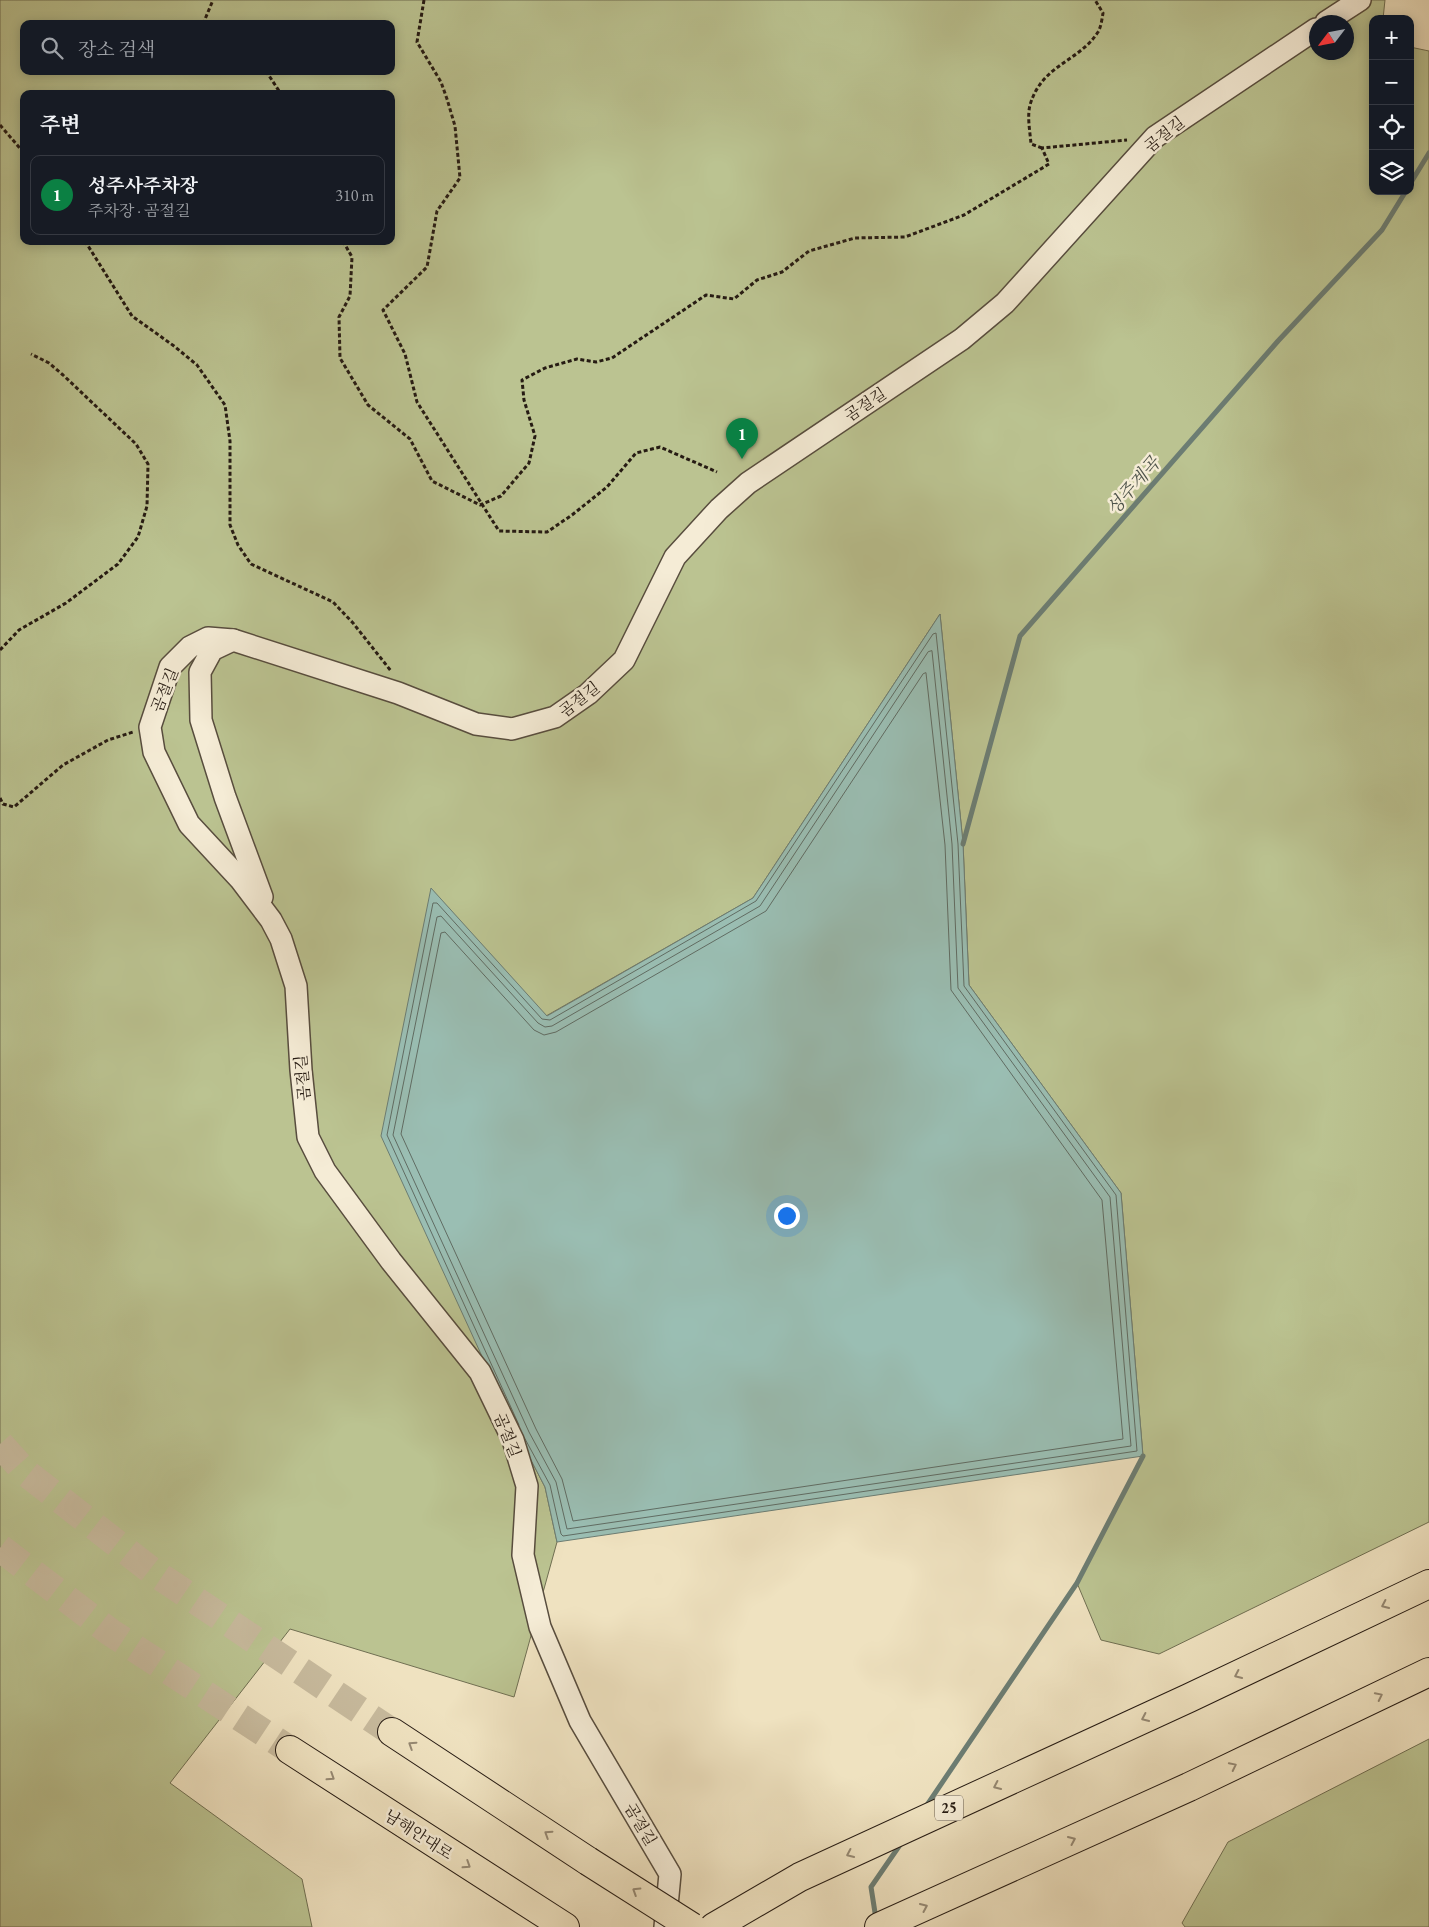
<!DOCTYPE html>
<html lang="ko">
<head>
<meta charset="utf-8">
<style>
	body { margin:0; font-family:"EB Garamond","Noto Serif KR",serif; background:#20242c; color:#f1f3f6 }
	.controls { position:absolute; right:15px; top:15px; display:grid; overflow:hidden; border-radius:10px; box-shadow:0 2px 12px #0003 }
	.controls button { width:45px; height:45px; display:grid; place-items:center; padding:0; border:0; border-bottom:1px solid #363941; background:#171b24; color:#f1f3f6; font:25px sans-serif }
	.compass { position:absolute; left:1309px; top:15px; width:45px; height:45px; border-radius:50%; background:#171b24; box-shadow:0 2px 12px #0003; rotate:238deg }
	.you { position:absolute; left:786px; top:1215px; width:18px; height:18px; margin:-12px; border:4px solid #fff; border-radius:50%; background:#1a73e8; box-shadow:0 0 0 8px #1a73e833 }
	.badge { display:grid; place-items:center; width:32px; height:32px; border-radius:50%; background:#0b8043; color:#fff; font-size:16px; font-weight:700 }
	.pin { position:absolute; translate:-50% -41px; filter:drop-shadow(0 1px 2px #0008) }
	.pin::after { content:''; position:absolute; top:26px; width:18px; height:15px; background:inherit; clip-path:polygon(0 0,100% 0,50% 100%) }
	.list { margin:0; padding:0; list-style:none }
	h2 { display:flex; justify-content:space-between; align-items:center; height:65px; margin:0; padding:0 20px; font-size:21px }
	h2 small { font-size:16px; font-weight:400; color:#9ea1a6 }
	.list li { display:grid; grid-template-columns:32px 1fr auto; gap:15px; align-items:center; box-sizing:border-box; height:80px; margin:0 10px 10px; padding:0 10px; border:1px solid #363941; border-radius:10px }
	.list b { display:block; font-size:19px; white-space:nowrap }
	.list p { margin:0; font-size:16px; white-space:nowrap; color:#9ea1a6 }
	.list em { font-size:16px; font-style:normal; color:#9ea1a6 }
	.icon { flex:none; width:28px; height:28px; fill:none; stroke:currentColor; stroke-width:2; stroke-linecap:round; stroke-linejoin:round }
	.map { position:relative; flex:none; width:1429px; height:1927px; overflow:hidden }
	.search { position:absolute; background:#171b24; box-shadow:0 2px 12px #0003; left:20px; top:20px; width:375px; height:55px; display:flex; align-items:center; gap:12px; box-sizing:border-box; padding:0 18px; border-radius:10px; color:#9ea1a6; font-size:19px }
	.panel { position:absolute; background:#171b24; box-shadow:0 2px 12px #0003; left:20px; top:90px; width:375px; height:155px; border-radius:10px }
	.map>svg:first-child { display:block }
	.green { fill:#bbc391; stroke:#706f52; fill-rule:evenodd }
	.water { fill:#9abeb3; stroke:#6c7d73 }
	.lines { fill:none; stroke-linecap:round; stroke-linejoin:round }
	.shore { stroke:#606c63; stroke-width:1 }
	.stream { stroke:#6c7d73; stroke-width:5 }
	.highway-tunnel { stroke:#c7ba9d; stroke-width:28; stroke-dasharray:28 14; stroke-linecap:butt }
	.minor-casing { stroke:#584d3e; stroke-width:24 }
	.major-casing { stroke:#261b13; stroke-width:30 }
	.highway-casing { stroke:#261b13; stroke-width:30 }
	.path { stroke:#261b13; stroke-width:3; stroke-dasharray:4 2.5; stroke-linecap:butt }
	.minor { stroke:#f5ecd6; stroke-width:21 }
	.major { stroke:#efe2c0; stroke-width:28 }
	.highway { stroke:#efe2c0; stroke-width:28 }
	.highway-bridge-casing { stroke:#261b13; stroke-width:30; stroke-linecap:butt }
	.highway-bridge { stroke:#efe2c0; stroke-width:28 }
	.oneway { stroke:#958872 }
	.labels { text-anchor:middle; stroke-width:5; stroke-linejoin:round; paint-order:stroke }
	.shield { fill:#f5ecd6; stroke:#645a4e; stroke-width:1 }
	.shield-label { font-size:15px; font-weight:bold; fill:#261b13 }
	.street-label { font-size:16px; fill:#261b13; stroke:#f5ecd6 }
	.water-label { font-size:18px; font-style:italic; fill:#4f544b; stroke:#f5ecd6 }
</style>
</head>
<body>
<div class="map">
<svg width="1429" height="1927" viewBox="0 0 1429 1927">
	<rect width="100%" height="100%" fill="#efe2c0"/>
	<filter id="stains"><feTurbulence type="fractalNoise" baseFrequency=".004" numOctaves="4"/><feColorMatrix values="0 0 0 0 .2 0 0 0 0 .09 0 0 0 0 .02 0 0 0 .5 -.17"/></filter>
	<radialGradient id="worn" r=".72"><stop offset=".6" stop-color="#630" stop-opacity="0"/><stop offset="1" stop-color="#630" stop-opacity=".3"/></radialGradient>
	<g class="green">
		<path d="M0 0H1385L1383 19H1373V191H1410V47L1429 51V1522L1159 1654 1101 1640 1077 1583 1143 1456 1121 1193 969 985 963 843 940 614 753 898 546 1016 431 889 519 1437 545 1487 557 1542 514 1697 290 1629 170 1783 302 1879 312 1927H0ZM1316 22H1346V52H1316ZM24 24H391V71H24ZM24 94H391V241H24Z"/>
		<path d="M1429 1739V1927H1185L1182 1923 1228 1842Z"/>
	</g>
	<path class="water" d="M940 614 963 843 969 985 1121 1193 1143 1456 557 1542 545 1487 519 1437 381 1136 431 888 547 1016 753 898Z"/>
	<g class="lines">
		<g class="shore">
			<path d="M932 651 952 844 958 988 1110 1197 1131 1446 567 1529 556 1482 529 1432 393 1135 437 917 441 916 538 1023 545 1027 552 1026 760 906 928 652Z"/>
			<path d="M926 673 945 845 951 990 1102 1200 1123 1439 573 1521 562 1479 536 1429 401 1134 441 933 445 932 534 1030 544 1035 556 1032 766 911 923 674Z"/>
			<path d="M519 1425 387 1135 433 903H437L542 1019 550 1020 756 901 933 634 936 633 958 844 964 986 1116 1195 1137 1451 563 1536 561 1534 550 1485 524 1437"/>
		</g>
		<g class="stream">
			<path d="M1410 184 1429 153"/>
			<path d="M963 844 1020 636 1278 341 1382 230 1406 191"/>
			<path d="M925 1808 1077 1583 1143 1456"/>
			<path d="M876 1919 871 1887 902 1842"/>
		</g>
		<g class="highway-tunnel">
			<path d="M0 1444 25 1472 152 1571 392 1732"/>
			<path d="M0 1548 110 1632 290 1750"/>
		</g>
		<defs>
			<g id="minor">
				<path d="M1326 22 1360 0"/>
				<path d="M233 640 212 650 200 672 201 720 225 797 262 897"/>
				<path d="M665 1927 670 1874 580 1721 540 1627 523 1555 527 1486 513 1440 480 1372 391 1261 325 1171 308 1137 301 1070 296 986 281 939 271 920 240 879 189 824 154 752 150 727 170 667 190 647 208 638 233 640 398 693 476 724 512 729 555 717 588 694 624 660 675 557 719 509 748 483 962 339 1005 303 1155 137 1316 29"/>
			</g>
			<g id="major">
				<path d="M714 1927 800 1877 1189 1698 1429 1584"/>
				<path d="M879 1927 1189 1787 1429 1672"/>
			</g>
			<g id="highway">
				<path d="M392 1732 588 1861"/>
				<path d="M290 1750 565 1927"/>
			</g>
		</defs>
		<use href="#minor" class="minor-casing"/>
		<use href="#major" class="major-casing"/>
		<use href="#highway" class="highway-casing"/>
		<g class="path">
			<path d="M424 0 417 42 441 82 447 99 455 126 460 178 437 211 427 267 383 310 405 354 417 402 499 531 547 532 572 515 607 487 636 453 660 447 717 472"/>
			<path d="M203 24 213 0"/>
			<path d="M266 71 281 94"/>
			<path d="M0 125 24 153"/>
			<path d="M1042 148 1031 144C1030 131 1027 117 1030 105 1042 64 1079 62 1098 32 1101 27 1102 19 1103 13L1095 0"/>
			<path d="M85 241 132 316 174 346 197 365 225 405 230 441V525L238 545 251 564 333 602 353 623 391 671"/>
			<path d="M343 241 352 257 350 296 339 317 340 358 368 405 410 439 432 481 480 505 501 496 529 463 535 436 524 400 522 380 545 368 577 359 596 362 612 358 706 295 734 299 757 280 782 272 809 251 855 238 905 237 964 215 1049 164 1042 148 1127 140"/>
			<path d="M0 650 19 630 66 603 118 564 138 537 147 506 148 464 136 444 63 375 49 363 31 354"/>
			<path d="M0 798 3 804 14 807 63 765 108 740 133 732"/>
		</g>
		<use href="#minor" class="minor"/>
		<use href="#major" class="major"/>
		<use href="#highway" class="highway"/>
		<defs>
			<path id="highway-bridge" d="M588 1861 692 1927"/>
		</defs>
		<use href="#highway-bridge" class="highway-bridge-casing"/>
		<use href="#highway-bridge" class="highway-bridge"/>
	</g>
	<defs><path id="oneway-chevron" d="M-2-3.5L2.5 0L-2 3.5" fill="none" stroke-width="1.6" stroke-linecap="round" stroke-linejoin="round" transform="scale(1.25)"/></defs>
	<g class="oneway">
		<use href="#oneway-chevron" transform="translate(1385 1605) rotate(155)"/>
		<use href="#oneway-chevron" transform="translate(1238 1675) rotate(155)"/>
		<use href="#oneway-chevron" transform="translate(1379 1696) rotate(-26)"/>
		<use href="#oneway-chevron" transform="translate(1145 1718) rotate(155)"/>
		<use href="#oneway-chevron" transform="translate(412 1745) rotate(-147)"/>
		<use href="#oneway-chevron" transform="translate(1233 1766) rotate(-26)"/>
		<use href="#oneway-chevron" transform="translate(331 1777) rotate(33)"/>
		<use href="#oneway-chevron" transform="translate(997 1786) rotate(155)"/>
		<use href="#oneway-chevron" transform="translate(548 1834) rotate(-147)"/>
		<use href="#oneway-chevron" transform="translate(1072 1840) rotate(-24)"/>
		<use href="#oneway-chevron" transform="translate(850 1854) rotate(155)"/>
		<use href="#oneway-chevron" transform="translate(467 1865) rotate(33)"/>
		<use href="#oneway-chevron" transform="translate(636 1891) rotate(-148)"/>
		<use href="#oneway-chevron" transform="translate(924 1907) rotate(-24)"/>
	</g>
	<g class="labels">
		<rect class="shield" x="935" y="1795.5" width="28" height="25" rx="4"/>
		<g class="shield-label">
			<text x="949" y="1813">25</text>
		</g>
		<g class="street-label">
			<text transform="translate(1164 134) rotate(-39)" y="6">곰절길</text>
			<text transform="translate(865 404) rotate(-34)" y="6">곰절길</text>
			<text transform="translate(164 690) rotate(-68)" y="6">곰절길</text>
			<text transform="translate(579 699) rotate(-38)" y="6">곰절길</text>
			<text transform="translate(302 1078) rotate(-95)" y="6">곰절길</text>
			<text transform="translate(508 1435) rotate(68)" y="6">곰절길</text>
			<text transform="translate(641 1824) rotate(59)" y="6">곰절길</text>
			<text transform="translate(419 1834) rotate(33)" y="6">남해안대로</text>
		</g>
		<g class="water-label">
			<text transform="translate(1133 486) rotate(-49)" y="6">성주계곡</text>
		</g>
	</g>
	<rect width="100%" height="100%" filter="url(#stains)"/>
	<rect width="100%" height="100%" fill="url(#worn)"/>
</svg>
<div class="controls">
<button>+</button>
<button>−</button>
<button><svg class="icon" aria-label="locate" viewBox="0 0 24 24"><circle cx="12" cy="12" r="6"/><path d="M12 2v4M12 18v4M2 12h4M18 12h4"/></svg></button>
<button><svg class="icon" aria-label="layers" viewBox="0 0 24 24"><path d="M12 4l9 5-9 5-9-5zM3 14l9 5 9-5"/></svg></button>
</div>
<svg class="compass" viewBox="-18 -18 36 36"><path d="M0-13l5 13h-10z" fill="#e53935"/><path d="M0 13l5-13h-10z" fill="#9ea1a6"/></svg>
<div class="you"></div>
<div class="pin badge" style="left:742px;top:459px">1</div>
<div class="search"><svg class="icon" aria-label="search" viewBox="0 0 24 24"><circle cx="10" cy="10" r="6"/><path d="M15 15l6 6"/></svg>장소 검색</div>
<section class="panel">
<h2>주변<small></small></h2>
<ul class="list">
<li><span class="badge">1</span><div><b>성주사주차장</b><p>주차장 · 곰절길</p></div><em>310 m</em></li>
</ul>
</section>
</div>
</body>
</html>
